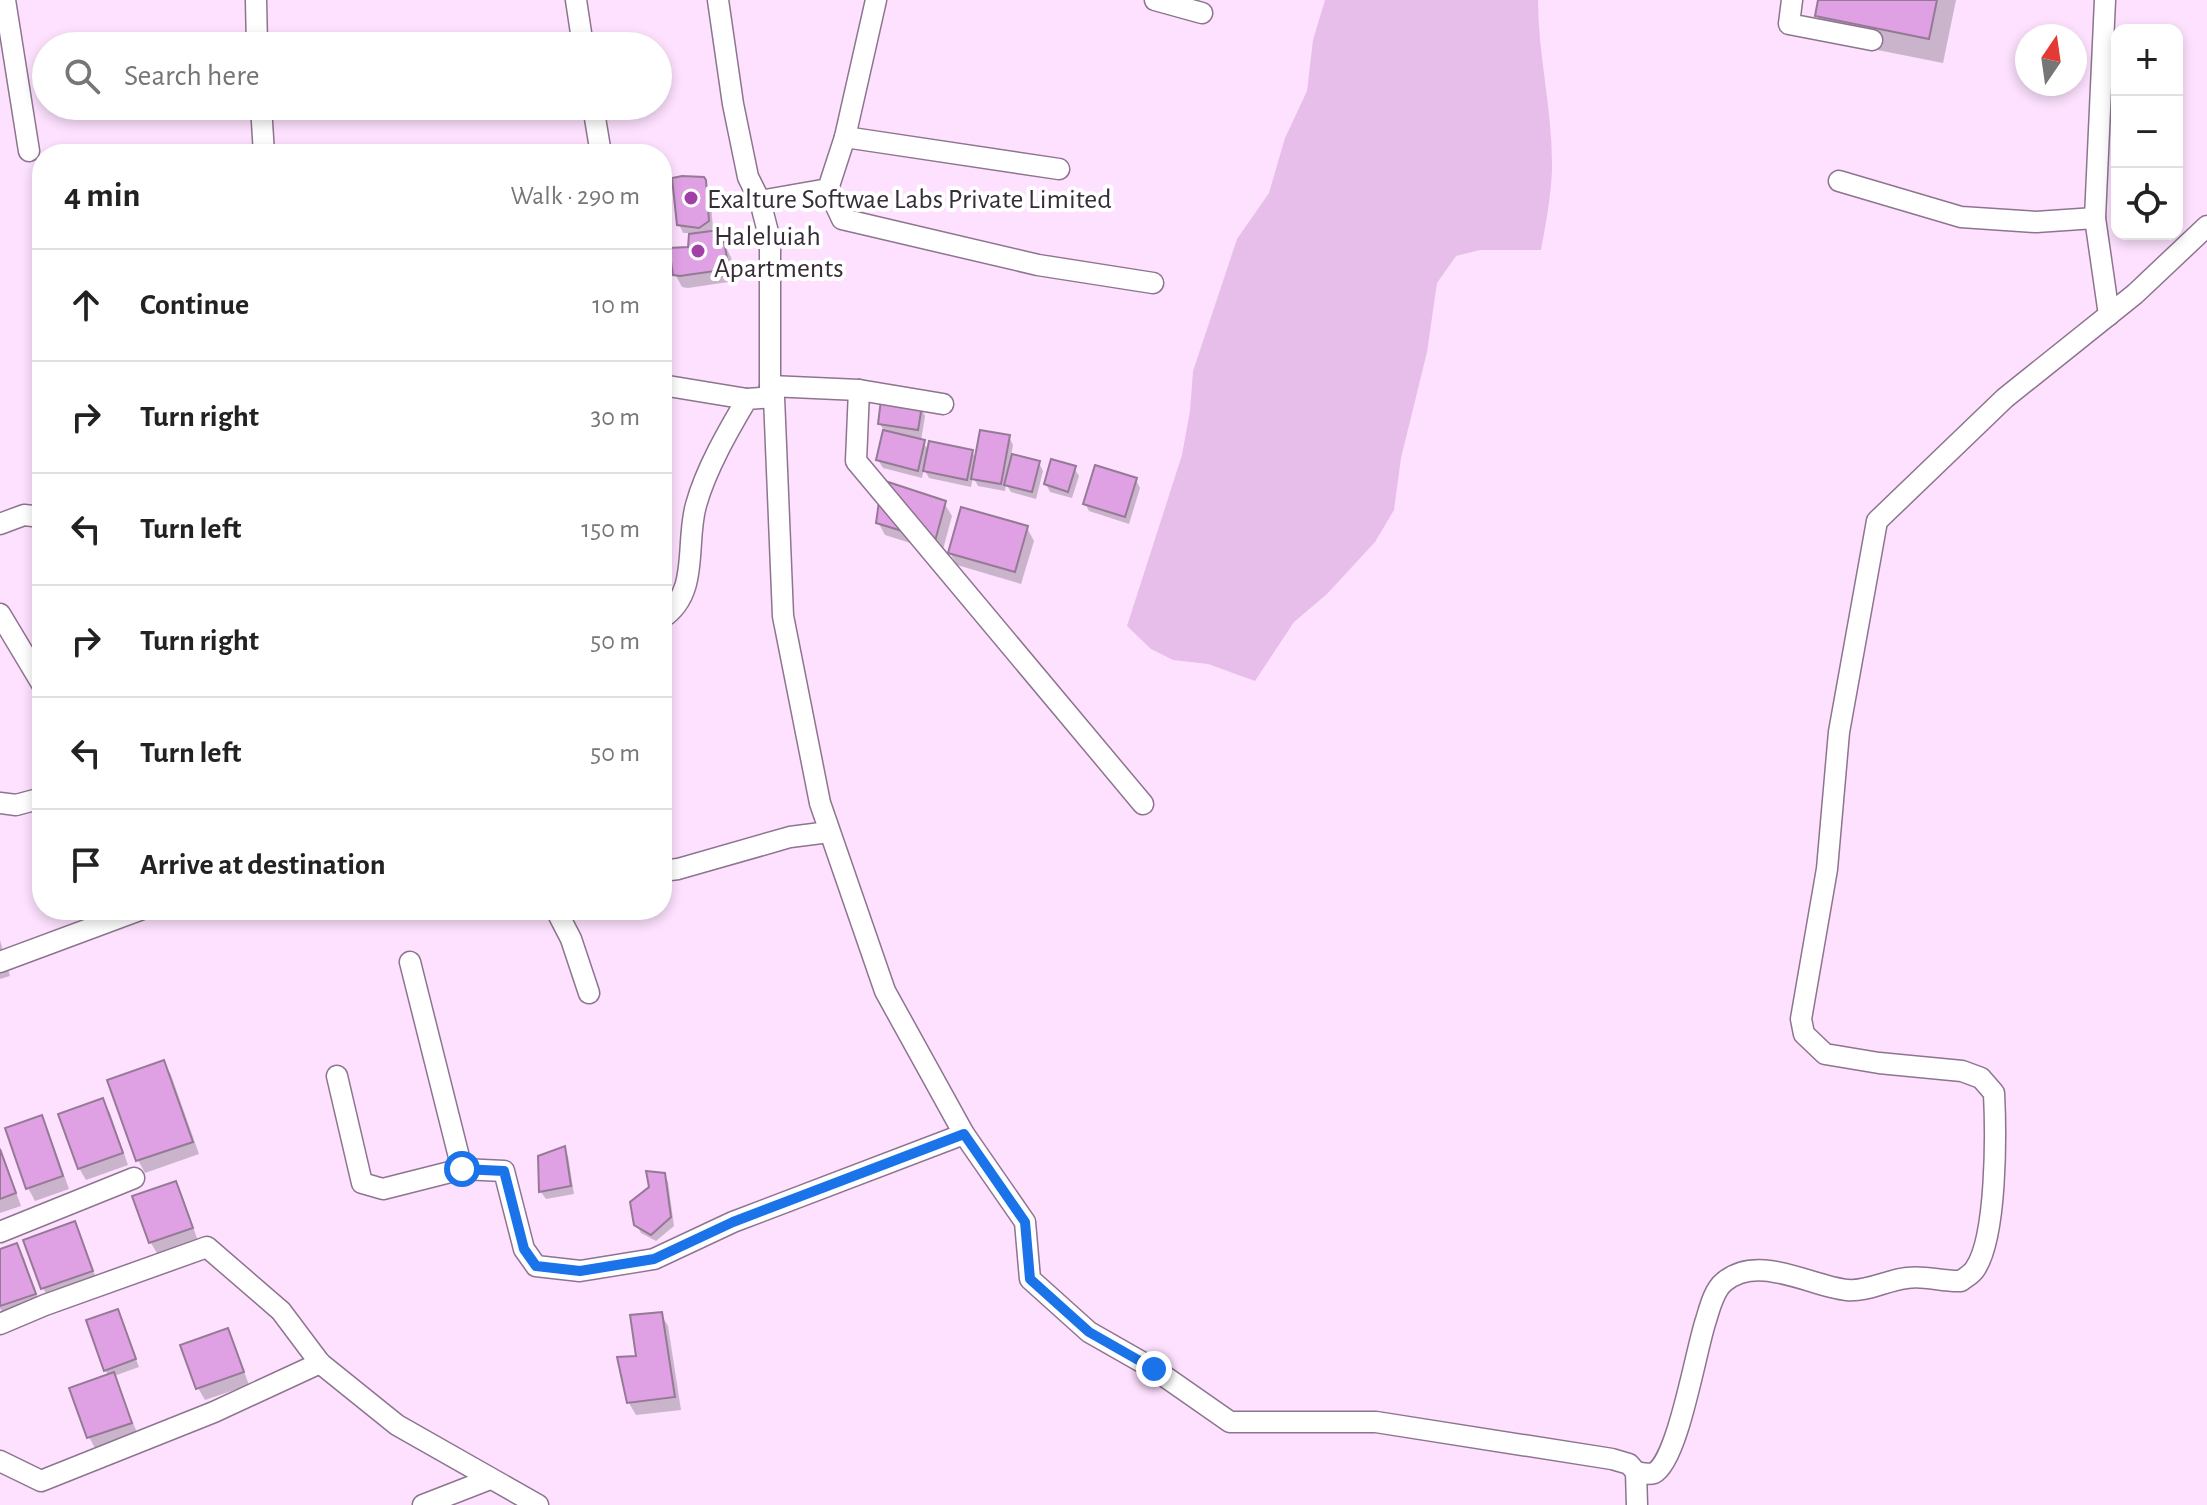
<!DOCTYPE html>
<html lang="en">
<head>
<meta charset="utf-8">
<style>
	body { margin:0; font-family:"Alegreya Sans",sans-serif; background:#f6f6f6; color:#222 }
	.controls { position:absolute; right:24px; top:24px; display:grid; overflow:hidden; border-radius:16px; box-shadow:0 4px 12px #0003 }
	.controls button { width:72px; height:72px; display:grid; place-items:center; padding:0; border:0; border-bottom:2px solid #e0e0e0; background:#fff; color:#222; font:40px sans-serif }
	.compass { position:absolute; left:2015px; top:24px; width:72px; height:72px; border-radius:50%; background:#fff; box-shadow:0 4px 12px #0003; rotate:13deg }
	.stop { position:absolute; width:24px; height:24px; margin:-18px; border:6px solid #1a73e8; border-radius:50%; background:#fff }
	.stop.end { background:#1a73e8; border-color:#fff; box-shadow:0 2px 8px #0008 }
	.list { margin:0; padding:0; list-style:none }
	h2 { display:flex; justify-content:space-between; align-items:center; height:104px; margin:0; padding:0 32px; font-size:34px }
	h2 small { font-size:26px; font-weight:400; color:#767676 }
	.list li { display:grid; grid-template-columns:52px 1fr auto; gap:24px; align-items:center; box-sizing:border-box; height:112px; padding:0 32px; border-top:2px solid #e0e0e0 }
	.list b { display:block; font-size:30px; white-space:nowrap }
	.list em { font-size:26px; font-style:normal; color:#767676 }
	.icon { flex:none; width:44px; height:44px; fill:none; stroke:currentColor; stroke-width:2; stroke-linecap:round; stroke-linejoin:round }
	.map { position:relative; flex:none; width:2207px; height:1505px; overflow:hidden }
	.search { position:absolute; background:#fff; box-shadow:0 4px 12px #0003; left:32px; top:32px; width:640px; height:88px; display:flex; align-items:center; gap:20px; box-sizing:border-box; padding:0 28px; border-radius:44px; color:#767676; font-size:30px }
	.panel { position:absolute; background:#fff; box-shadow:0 4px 12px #0003; left:32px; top:144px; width:640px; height:776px; border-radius:32px }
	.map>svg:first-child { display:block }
	.green { fill:#e7bee9 }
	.shadow { fill:#0003 }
	.building { fill:#e0a1e4; stroke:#947a95; stroke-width:2 }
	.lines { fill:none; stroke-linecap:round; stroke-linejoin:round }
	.minor-casing { stroke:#8d748f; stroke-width:23 }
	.minor { stroke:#fff; stroke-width:20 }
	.route { stroke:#1a73e8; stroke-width:10 }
	.poi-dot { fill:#a040a7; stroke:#fff; stroke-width:3 }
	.labels { text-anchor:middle; stroke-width:8; stroke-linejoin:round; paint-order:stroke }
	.poi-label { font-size:28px; fill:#372d38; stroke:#fff; text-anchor:start }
</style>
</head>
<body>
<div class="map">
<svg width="2207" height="1505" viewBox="0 0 2207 1505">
	<rect width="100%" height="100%" fill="#fde1fe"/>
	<path class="green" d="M1325 0H1538C1538 56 1553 112 1552 169 1551 196 1546 223 1541 250H1480L1456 256 1437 283 1427 352 1401 458 1394 510 1375 542 1327 594 1294 622 1255 681 1208 664 1173 660 1151 649 1127 626 1182 455 1190 411 1193 371 1237 239 1269 193 1285 138 1307 91 1313 40Z"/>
	<g class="shadow">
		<path d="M1820 0H1956L1943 63 1832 41 1817 15Z"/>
		<path d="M703 179 710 190 713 229 706 234 718 232 731 257 735 281 688 288 682 287 675 274 690 249 691 233H683L679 224Z"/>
		<path d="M921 408 925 416 921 441 929 450 972 452 977 460 1009 437 1013 445 1011 456 1039 463 1043 471 1036 499 1011 492 1006 484 1005 491 978 486 973 477 971 487 929 478 924 469 922 478 883 468 878 460 885 432 880 424Z"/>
		<path d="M1074 468 1079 476 1072 498 1050 492 1046 484Z"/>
		<path d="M1136 480 1140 488 1129 524 1089 511 1085 503Z"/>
		<path d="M944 503 952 516 942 553 885 535 878 522Z"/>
		<path d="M1027 528 1034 541 1021 584 957 565 950 553Z"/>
		<path d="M0 940 10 976 0 979Z"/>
		<path d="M164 1063 171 1075 199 1154 145 1173 138 1160Z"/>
		<path d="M103 1101 110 1113 128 1165 86 1180 79 1168Z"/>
		<path d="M41 1117 48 1130 69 1189 35 1201 28 1188 7 1129Z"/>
		<path d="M0 1147 21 1206 0 1213Z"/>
		<path d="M564 1149 568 1156 574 1194 546 1199 541 1192 540 1157Z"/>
		<path d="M664 1174 668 1182 674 1226 656 1241 641 1233 636 1224Z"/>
		<path d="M175 1183 182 1195 198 1241 158 1255 151 1243 135 1197Z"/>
		<path d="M74 1224 81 1236 98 1284 50 1301 43 1288Z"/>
		<path d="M17 1245 24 1258 41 1307 6 1319 0 1308V1251Z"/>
		<path d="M118 1312 139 1367 114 1376 138 1435 96 1450 89 1437 72 1389 109 1376 105 1370Z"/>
		<path d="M661 1314 668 1326 681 1410 636 1415 629 1403 639 1357Z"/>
		<path d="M227 1331 234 1343 249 1385 205 1400 198 1388Z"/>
	</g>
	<g class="building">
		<path d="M1818 0H1937L1929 39 1815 16Z"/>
		<path d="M682 176 704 177 706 180 709 221 699 228 677 225 672 178Z"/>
		<path d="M719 230 723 236 729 269 680 276 673 275 669 248 688 247 689 234Z"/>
		<path d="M881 400 922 406 918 430 878 424Z"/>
		<path d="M883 430 925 440 918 471 876 460Z"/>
		<path d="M980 430 1010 435 1001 484 971 479Z"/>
		<path d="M929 441 973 450 967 480 923 471Z"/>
		<path d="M1012 454 1040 461 1032 492 1004 485Z"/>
		<path d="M1051 459 1076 466 1068 492 1044 484Z"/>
		<path d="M1095 465 1137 478 1125 517 1083 504Z"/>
		<path d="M882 480 946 501 935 541 876 523Z"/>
		<path d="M961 507 1028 526 1015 572 948 553Z"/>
		<path d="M164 1060 193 1142 136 1161 107 1080Z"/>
		<path d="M103 1098 123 1153 78 1169 58 1114Z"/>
		<path d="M42 1115 63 1176 26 1189 5 1128Z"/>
		<path d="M565 1146 571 1186 539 1192 538 1156Z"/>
		<path d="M0 1149 16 1193 0 1199Z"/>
		<path d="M646 1171 665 1173 671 1217 651 1235 634 1225 630 1202 649 1187Z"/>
		<path d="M176 1181 193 1228 149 1243 132 1196Z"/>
		<path d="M75 1221 93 1271 41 1289 23 1240Z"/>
		<path d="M17 1243 36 1294 0 1306V1249Z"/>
		<path d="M118 1309 136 1359 104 1371 86 1320Z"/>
		<path d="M662 1312 675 1397 627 1403 617 1357 636 1356 630 1315Z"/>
		<path d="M228 1328 244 1372 196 1389 180 1345Z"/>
		<path d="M114 1372 132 1423 87 1438 69 1388Z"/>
	</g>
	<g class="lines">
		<defs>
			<g id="minor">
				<path d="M5 0 29 151"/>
				<path d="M256 0 257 46"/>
				<path d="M576 0 583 46"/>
				<path d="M718 0 733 104 748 177 760 201 770 240V386L774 397 783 616 820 803 885 991 964 1134 1025 1222 1030 1279 1089 1332 1154 1369 1230 1422H1376L1612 1459 1629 1464 1636 1472 1637 1505"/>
				<path d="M1155 0 1202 13"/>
				<path d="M1792 0 1789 24 1872 40"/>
				<path d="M2105 0 2095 218 2109 315"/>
				<path d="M261 106 264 154"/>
				<path d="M593 106 601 154"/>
				<path d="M845 137 876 0"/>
				<path d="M1839 181 1961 217 2036 222 2095 218"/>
				<path d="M828 189 842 219 1038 265 1153 283"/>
				<path d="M760 201 828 189 845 137 1059 169"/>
				<path d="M662 385 747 399"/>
				<path d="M770 386 859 390 943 404"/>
				<path d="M859 390 856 461 1143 804"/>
				<path d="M0 524 24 515 42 517"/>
				<path d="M0 614 42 684"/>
				<path d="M662 618C700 593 685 544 696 505 706 469 728 431 747 399L774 397"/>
				<path d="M0 803 16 805 42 798"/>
				<path d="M662 871 678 869 790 837 829 832"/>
				<path d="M556 910 571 939 589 993"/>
				<path d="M0 962 140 910"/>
				<path d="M410 962 462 1169"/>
				<path d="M337 1076 362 1183 383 1189 462 1169 504 1171 524 1249 536 1266 580 1271 654 1259 733 1222 964 1134"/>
				<path d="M0 1232 134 1178"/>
				<path d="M0 1324 45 1305 207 1247 281 1311 320 1363 397 1425 538 1505"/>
				<path d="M0 1461 41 1481 214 1412 320 1363"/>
				<path d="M1636 1472C1641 1473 1648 1475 1654 1473 1678 1461 1696 1349 1706 1320 1710 1307 1714 1290 1724 1282 1758 1253 1810 1286 1847 1290 1867 1292 1887 1280 1907 1278 1924 1275 1943 1282 1961 1281 1966 1277 1972 1274 1975 1269 1997 1237 1996 1133 1994 1093L1981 1078 1962 1071 1879 1063 1825 1054 1804 1034 1801 1019 1827 869 1839 732 1877 521 2005 398 2135 294 2207 226"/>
				<path d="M423 1505 490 1479"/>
			</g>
		</defs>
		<use href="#minor" class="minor-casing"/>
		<use href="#minor" class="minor"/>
	</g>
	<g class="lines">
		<path class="route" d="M462 1169 504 1171 524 1249 536 1266 580 1271 654 1259 733 1222 964 1134 1025 1222 1030 1279 1089 1332 1154 1369"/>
	</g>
	<g class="poi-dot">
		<circle cx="691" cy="198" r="8"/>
		<circle cx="698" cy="251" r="8"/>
	</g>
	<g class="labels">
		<g class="poi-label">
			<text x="707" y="208">Exalture Softwae Labs Private Limited</text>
			<text x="714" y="245">Haleluiah<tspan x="714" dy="32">Apartments</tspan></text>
		</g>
	</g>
</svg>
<div class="controls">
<button>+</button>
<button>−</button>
<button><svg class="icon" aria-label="locate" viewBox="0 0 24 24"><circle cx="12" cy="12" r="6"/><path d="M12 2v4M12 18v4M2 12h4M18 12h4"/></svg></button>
</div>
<svg class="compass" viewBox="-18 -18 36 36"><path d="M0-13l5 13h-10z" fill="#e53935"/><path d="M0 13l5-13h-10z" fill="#767676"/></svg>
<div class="stop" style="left:462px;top:1169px"></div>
<div class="stop end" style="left:1154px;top:1369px"></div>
<div class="search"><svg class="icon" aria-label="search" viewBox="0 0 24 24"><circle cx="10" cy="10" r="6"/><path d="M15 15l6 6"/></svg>Search here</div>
<section class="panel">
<h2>4 min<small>Walk · 290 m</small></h2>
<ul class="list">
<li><svg class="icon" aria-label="ahead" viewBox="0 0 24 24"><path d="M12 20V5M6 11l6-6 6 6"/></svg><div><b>Continue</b></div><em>10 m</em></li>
<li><svg class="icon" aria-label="right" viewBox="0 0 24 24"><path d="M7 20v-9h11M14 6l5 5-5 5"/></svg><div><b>Turn right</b></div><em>30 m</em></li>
<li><svg class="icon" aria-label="left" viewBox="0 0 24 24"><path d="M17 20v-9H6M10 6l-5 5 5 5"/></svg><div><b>Turn left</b></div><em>150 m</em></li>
<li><svg class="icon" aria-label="right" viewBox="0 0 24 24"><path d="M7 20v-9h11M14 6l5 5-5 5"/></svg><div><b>Turn right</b></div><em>50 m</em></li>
<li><svg class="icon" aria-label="left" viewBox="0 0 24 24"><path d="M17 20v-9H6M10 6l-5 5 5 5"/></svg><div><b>Turn left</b></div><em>50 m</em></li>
<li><svg class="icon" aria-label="arrive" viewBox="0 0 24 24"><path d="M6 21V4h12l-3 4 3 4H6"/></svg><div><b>Arrive at destination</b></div></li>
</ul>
</section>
</div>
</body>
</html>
